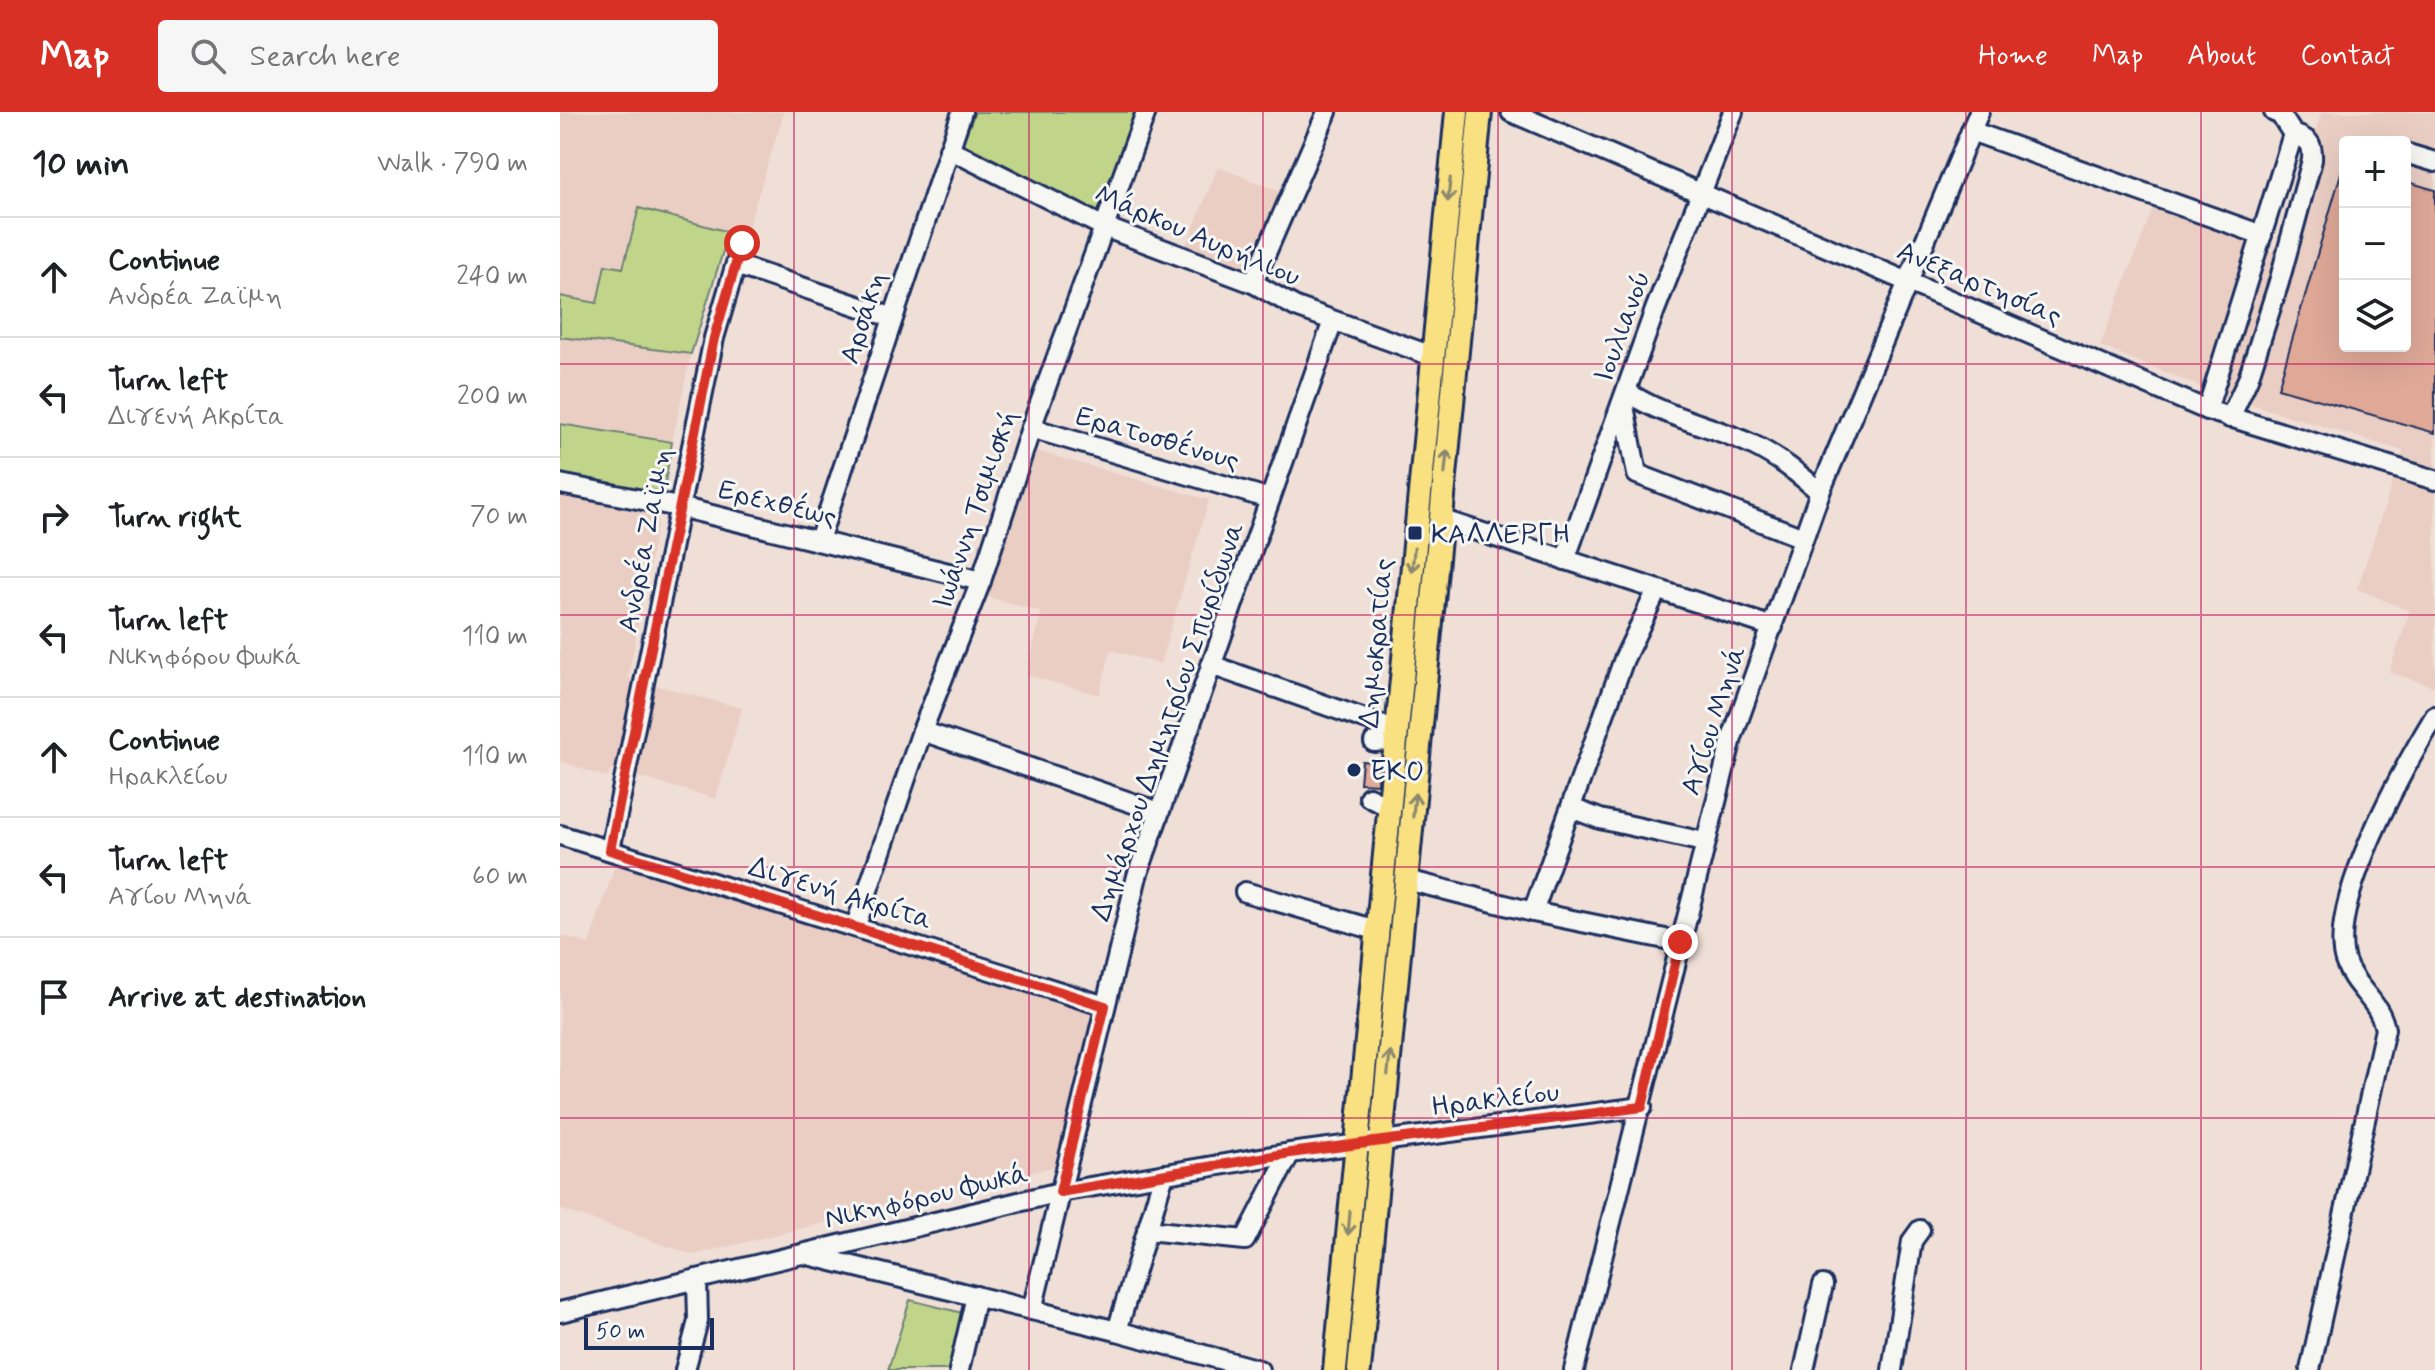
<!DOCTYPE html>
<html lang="en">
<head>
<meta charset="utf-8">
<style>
	body { margin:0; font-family:Mynerve,sans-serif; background:#f6f6f6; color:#202124 }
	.controls { position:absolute; right:24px; top:24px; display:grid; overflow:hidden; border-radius:8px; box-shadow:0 8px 32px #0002 }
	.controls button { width:72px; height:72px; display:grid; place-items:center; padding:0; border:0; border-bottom:2px solid #e0e0e0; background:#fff; color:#202124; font:40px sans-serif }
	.scale { position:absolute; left:24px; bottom:20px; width:130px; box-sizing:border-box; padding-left:8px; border:4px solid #1b2f5e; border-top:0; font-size:22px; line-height:28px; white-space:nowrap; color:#1b2f5e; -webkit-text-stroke:6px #f6f6f2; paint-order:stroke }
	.stop { position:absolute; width:24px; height:24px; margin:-18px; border:6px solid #d93025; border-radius:50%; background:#fff }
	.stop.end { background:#d93025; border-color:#fff; box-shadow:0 2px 8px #0008 }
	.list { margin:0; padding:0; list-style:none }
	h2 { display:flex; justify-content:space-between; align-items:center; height:104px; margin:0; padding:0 32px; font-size:34px }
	h2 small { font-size:26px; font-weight:400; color:#757577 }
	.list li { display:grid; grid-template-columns:52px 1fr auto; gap:24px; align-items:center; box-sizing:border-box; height:120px; padding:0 32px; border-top:2px solid #e0e0e0 }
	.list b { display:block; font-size:30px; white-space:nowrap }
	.list p { margin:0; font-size:26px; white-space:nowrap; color:#757577 }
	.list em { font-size:26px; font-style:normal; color:#757577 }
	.icon { flex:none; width:44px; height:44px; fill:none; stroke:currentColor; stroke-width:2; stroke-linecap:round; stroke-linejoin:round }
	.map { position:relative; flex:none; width:1875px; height:1258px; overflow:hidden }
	header { display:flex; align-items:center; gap:48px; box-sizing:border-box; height:112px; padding:0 40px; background:#d93025; color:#fff }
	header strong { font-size:38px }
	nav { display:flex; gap:44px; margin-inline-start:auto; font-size:28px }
	.search { width:560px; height:72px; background:#f6f6f6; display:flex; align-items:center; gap:20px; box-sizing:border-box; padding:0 28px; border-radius:8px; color:#757577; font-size:30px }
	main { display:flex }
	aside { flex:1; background:#fff }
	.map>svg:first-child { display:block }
	.built { fill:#eacec4; fill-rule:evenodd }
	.green { fill:#c1d58a; stroke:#6e8274; stroke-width:2 }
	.building { fill:#dfa897; stroke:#1b2f5e; stroke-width:2 }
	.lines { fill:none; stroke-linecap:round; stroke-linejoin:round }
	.minor-casing { stroke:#1b2f5e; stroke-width:24 }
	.major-casing { stroke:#1b2f5e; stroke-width:28 }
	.minor { stroke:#f6f6f2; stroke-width:18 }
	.major { stroke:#f9e181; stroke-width:22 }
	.oneway { stroke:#8a8870 }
	.route { stroke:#d93025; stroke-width:10 }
	.grid { fill:none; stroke:#c2185b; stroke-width:2; stroke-opacity:0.55 }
	.poi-dot { fill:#1b2f5e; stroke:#f6f6f2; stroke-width:3 }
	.labels { text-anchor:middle; stroke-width:6; stroke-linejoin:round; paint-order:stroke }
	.street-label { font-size:28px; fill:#1b2f5e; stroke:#f6f6f2 }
	.poi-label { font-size:28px; fill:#1b2f5e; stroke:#f6f6f2; text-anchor:start }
</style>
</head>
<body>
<header>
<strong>Map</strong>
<div class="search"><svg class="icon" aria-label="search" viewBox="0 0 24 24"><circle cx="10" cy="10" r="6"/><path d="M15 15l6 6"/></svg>Search here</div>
<nav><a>Home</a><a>Map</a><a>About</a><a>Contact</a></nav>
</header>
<main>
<aside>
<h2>10 min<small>Walk · 790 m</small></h2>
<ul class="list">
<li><svg class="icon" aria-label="ahead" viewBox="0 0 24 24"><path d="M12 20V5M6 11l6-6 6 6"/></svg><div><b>Continue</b><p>Ανδρέα Ζαϊμη</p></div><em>240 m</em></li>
<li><svg class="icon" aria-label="left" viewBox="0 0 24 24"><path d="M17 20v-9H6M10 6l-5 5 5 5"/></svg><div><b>Turn left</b><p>Διγενή Ακρίτα</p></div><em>200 m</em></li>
<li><svg class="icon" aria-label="right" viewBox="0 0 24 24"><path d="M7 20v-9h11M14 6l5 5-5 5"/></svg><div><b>Turn right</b></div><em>70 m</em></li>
<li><svg class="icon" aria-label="left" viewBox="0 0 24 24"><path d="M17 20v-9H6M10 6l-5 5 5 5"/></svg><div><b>Turn left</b><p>Νικηφόρου Φωκά</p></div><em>110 m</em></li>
<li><svg class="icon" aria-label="ahead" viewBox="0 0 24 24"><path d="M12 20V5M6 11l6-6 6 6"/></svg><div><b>Continue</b><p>Ηρακλείου</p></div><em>110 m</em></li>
<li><svg class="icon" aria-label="left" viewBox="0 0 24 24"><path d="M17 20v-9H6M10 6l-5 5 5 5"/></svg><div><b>Turn left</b><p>Αγίου Μηνά</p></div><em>60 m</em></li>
<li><svg class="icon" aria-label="arrive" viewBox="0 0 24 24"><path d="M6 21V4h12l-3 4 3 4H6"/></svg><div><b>Arrive at destination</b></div></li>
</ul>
</aside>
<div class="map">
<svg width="1875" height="1258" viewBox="0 0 1875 1258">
	<rect width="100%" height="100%" fill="#efdfd7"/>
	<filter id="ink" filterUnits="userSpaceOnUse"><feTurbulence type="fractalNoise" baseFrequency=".0125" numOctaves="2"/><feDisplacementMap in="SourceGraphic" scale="16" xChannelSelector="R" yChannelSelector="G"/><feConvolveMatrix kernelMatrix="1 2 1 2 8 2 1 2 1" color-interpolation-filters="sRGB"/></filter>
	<g filter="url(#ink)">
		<g class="built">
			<path d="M0 0H224L185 125 79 96 63 156 37 191 0 184Z"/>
			<path d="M1762 0H1875V575L1829 560 1850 499 1797 477 1843 339 1664 284 1540 234 1594 94 1713 140ZM1785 30H1845V234H1785Z"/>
			<path d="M658 55 721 80 688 164 624 139Z"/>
			<path d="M0 225 131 242 112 330 0 312Z"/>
			<path d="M473 338 649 388 600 552 551 538 539 583 467 563 481 500 425 484Z"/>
			<path d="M0 382 99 402 68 566 182 596 156 687 51 657 48 666 0 649Z"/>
			<path d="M56 750 535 903 496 1054 133 1143 0 1097V823L29 832Z"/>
		</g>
		<g class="green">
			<path d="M415 0H576L539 104 402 33Z"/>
			<path d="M79 96 169 120 131 242 0 225V184L37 191 45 153 63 156Z"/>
			<path d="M0 312 112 330 103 383 0 363Z"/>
			<path d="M350 1188 423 1206 407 1258H328Z"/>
		</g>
		<g class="building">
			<path d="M1784 51 1785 234H1845V69L1875 78V321L1718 276Z"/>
			<path d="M802 649 819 650 818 672 800 671Z"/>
		</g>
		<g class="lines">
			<defs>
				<g id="minor">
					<path d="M951 0 1647 298 1875 368"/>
					<path d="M1714 0 1720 2 1733 22"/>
					<path d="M1411 19 1702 123"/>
					<path d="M389 37 544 115 693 171 736 195 872 244"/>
					<path d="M1845 41 1875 50"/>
					<path d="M176 153 331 205"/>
					<path d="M693 171 767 0"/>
					<path d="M1067 280C1106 306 1151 313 1193 333 1218 345 1239 362 1260 380"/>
					<path d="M1064 294 1077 362 1243 426"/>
					<path d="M1647 298 1733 22"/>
					<path d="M1670 306 1688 267 1719 170 1752 48C1753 30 1749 28 1733 22"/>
					<path d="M471 316 710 387"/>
					<path d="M0 372 119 395 421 469"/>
					<path d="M880 407 1213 515"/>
					<path d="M259 428 402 0"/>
					<path d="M1005 448 1095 198 1173 0"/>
					<path d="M651 553 836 618"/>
					<path d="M362 619 599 700"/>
					<path d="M814 630 836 628"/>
					<path d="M809 685 829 695"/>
					<path d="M1011 696 1040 707 1144 730"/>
					<path d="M0 723 545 894"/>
					<path d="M50 738 154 226 182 131"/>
					<path d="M847 768 973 800 1120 830"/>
					<path d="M685 780 816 818"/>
					<path d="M973 800 1064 547 1097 478"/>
					<path d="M296 813 362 619 421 469 471 316 586 0"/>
					<path d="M587 1118 685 1128 730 1041"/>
					<path d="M244 1142 557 1219 699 1258"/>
					<path d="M472 1198 577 764 773 209"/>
					<path d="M0 1200 500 1080 730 1041 1082 995"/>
					<path d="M557 1219 604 1062"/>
					<path d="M125 1258 138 1209 137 1167"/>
					<path d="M399 1258 416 1184"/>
					<path d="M1014 1258 1172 626 1260 380 1419 0"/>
					<path d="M1244 1258 1263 1173"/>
					<path d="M1332 1258 1352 1129 1360 1118"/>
					<path d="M1750 1258 1825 917C1820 889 1794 876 1785 849 1767 791 1844 655 1875 604"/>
				</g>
				<g id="major">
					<path d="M775 1258 897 0"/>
					<path d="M799 1258 920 0"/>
				</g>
			</defs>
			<use href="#minor" class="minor-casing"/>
			<use href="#major" class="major-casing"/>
			<use href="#minor" class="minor"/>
			<use href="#major" class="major"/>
		</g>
		<defs><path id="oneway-shaft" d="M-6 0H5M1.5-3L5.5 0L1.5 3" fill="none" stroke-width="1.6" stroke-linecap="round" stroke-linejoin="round" transform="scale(2)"/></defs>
		<g class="oneway">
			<use href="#oneway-shaft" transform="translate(889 78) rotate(96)"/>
			<use href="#oneway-shaft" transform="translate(886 350) rotate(-84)"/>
			<use href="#oneway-shaft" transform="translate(853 448) rotate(96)"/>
			<use href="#oneway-shaft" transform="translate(854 693) rotate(-85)"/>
			<use href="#oneway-shaft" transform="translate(829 951) rotate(-84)"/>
			<use href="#oneway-shaft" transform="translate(789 1111) rotate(95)"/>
		</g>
	</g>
	<g class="lines" filter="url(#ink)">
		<path class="route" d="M182 131 154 226 50 738 545 894 500 1080 730 1041 1082 995 1120 830"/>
	</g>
	<path class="grid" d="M234 0V1258M469 0V1258M703 0V1258M938 0V1258M1172 0V1258M1406 0V1258M1641 0V1258M0 252H1875M0 503H1875M0 755H1875M0 1006H1875"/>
	<g class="poi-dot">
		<rect x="847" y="413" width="16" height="16" rx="4"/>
		<circle cx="794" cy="658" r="8"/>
	</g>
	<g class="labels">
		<g class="street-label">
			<text transform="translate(638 122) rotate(23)" y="10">Μάρκου Αυρήλιου</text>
			<text transform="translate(1420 170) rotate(23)" y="10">Ανεξαρτησίας</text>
			<text transform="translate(302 205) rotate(-72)" y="10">Αρσάκη</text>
			<text transform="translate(1061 214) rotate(-70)" y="10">Ιουλιανού</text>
			<text transform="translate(598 325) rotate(16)" y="10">Ερατοσθένους</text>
			<text transform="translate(218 390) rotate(14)" y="10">Ερεχθέως</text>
			<text transform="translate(414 397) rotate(-71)" y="10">Ιωάννη Τσιμισκή</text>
			<text transform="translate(84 428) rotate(-79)" y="10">Ανδρέα Ζαϊμη</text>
			<text transform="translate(815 531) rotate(-85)" y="10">Δημοκρατίας</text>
			<text transform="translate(1152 608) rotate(-72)" y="10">Αγίου Μηνά</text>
			<text transform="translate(606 609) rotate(-71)" y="10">Δημάρχου Δημητρίου Σπυρίδωνα</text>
			<text transform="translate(281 780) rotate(17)" y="10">Διγενή Ακρίτα</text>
			<text transform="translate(935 986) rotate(-7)" y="10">Ηρακλείου</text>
			<text transform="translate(366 1083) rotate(-13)" y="10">Νικηφόρου Φωκά</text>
		</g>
		<g class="poi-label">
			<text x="871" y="431">ΚΑΛΛΕΡΓΗ</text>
			<text x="810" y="668">EKO</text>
		</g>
	</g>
</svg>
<div class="controls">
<button>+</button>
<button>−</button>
<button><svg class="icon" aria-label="layers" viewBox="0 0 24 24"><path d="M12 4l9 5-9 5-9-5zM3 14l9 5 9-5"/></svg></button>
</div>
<div class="scale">50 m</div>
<div class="stop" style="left:182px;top:131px"></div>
<div class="stop end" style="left:1120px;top:830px"></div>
</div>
</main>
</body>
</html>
